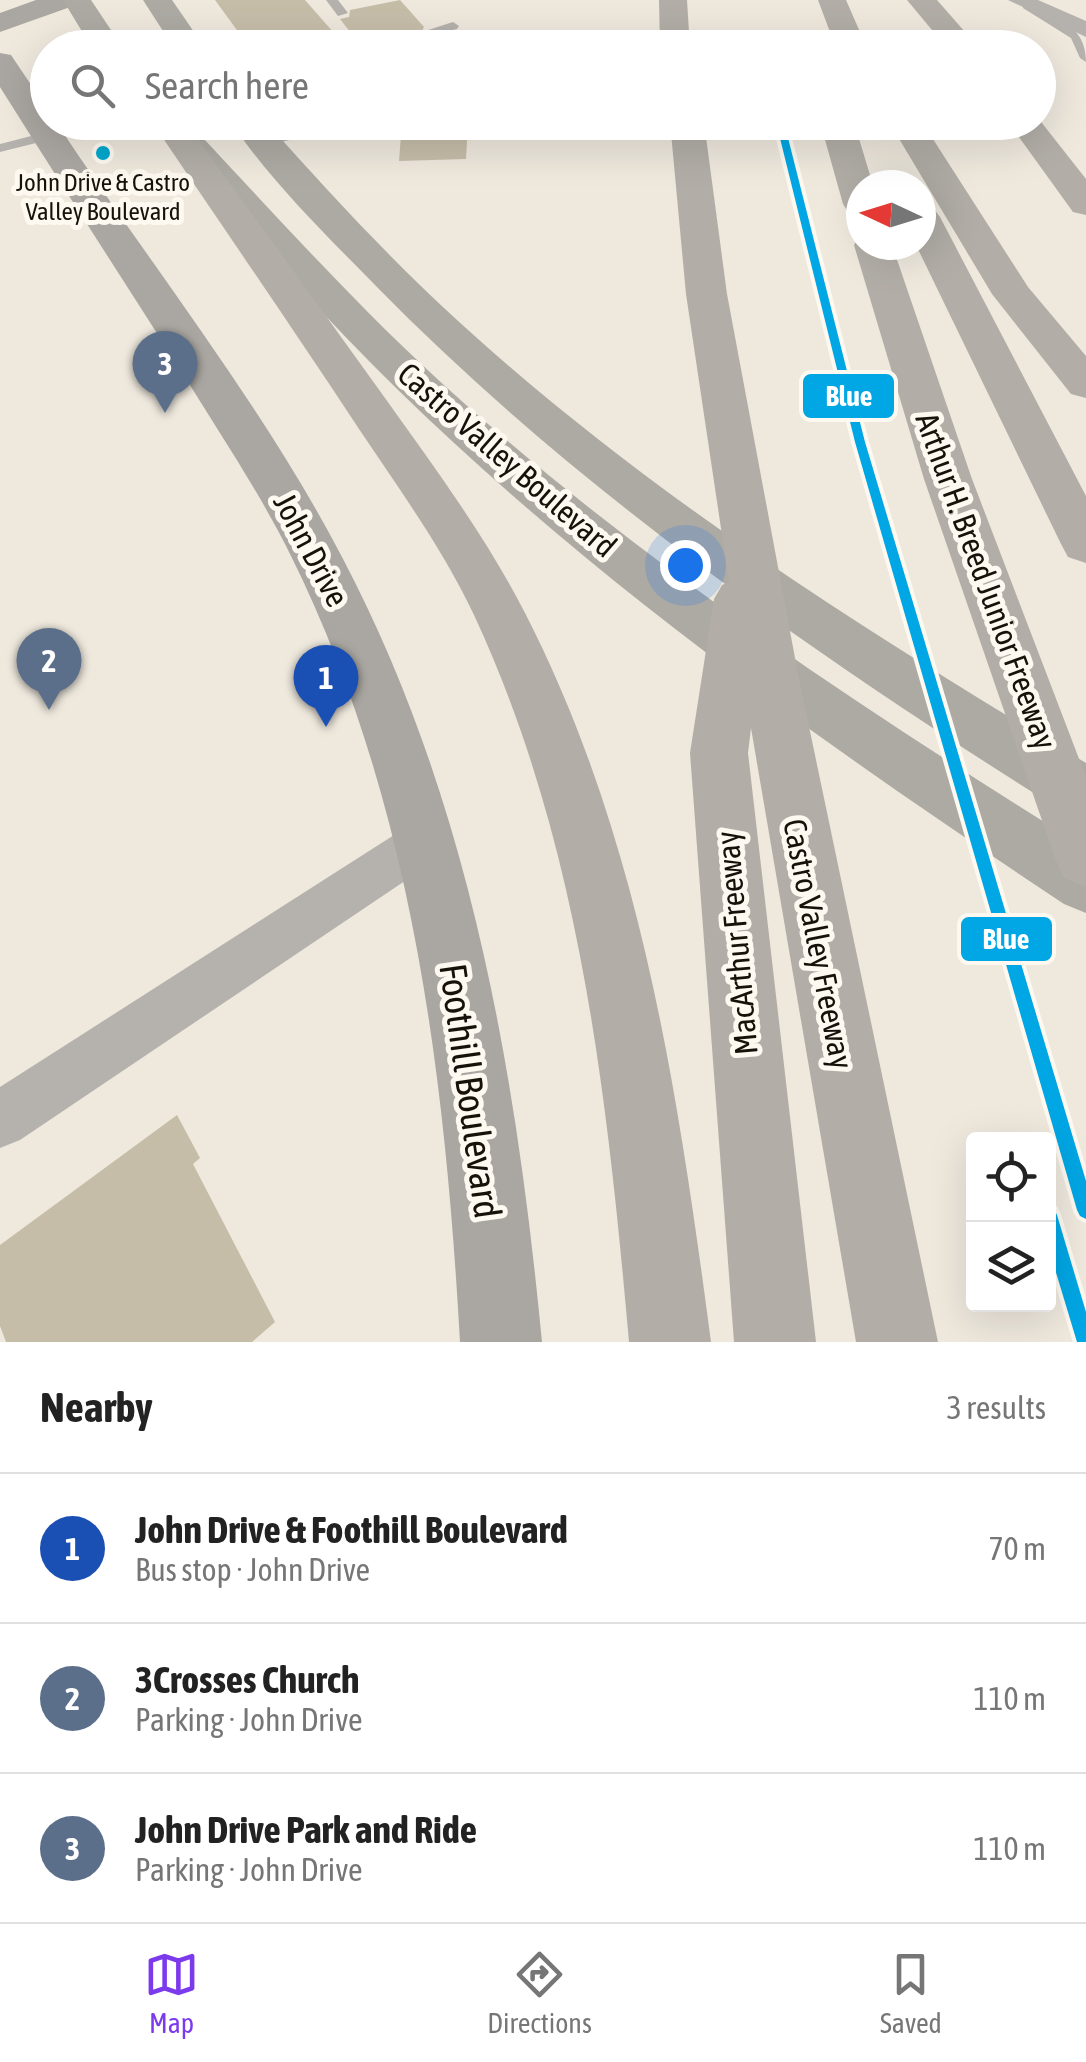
<!DOCTYPE html>
<html lang="en">
<head>
<meta charset="utf-8">
<style>
	body { margin:0; font-family:"Asap Condensed",sans-serif; background:#f6f6f6; color:#222 }
	.controls { position:absolute; right:30px; bottom:30px; display:grid; overflow:hidden; border-radius:10px; box-shadow:0 10px 40px #0002 }
	.controls button { width:90px; height:90px; display:grid; place-items:center; padding:0; border:0; border-bottom:2px solid #e0e0e0; background:#fff; color:#222; font:50px sans-serif }
	.compass { position:absolute; left:846px; top:170px; width:90px; height:90px; border-radius:50%; background:#fff; box-shadow:0 10px 40px #0002; rotate:274deg }
	.you { position:absolute; left:685px; top:565px; width:35px; height:35px; margin:-25px; border:8px solid #fff; border-radius:50%; background:#1a73e8; box-shadow:0 0 0 15px #1a73e833 }
	.badge { display:grid; place-items:center; width:65px; height:65px; border-radius:50%; background:#7c3aed; color:#fff; font-size:32px; font-weight:700 }
	.pin { position:absolute; translate:-50% -82px; filter:drop-shadow(0 2px 5px #0008) }
	.pin::after { content:''; position:absolute; top:52px; width:35px; height:30px; background:inherit; clip-path:polygon(0 0,100% 0,50% 100%) }
	.list { margin:0; padding:0; list-style:none }
	h2 { display:flex; justify-content:space-between; align-items:center; height:130px; margin:0; padding:0 40px; font-size:42px }
	h2 small { font-size:32px; font-weight:400; color:#767676 }
	.list li { display:grid; grid-template-columns:65px 1fr auto; gap:30px; align-items:center; box-sizing:border-box; height:150px; padding:0 40px; border-top:2px solid #e0e0e0 }
	.list b { display:block; font-size:38px; white-space:nowrap }
	.list p { margin:0; font-size:32px; white-space:nowrap; color:#767676 }
	.list em { font-size:32px; font-style:normal; color:#767676 }
	.icon { flex:none; width:55px; height:55px; fill:none; stroke:currentColor; stroke-width:2; stroke-linecap:round; stroke-linejoin:round }
	.map { position:relative; flex:none; width:1086px; height:1342px; overflow:hidden }
	.search { position:absolute; background:#fff; box-shadow:0 10px 40px #0002; left:30px; right:30px; top:30px; height:110px; display:flex; align-items:center; gap:25px; box-sizing:border-box; padding:0 35px; border-radius:55px; color:#767676; font-size:38px }
	.sheet { height:580px; background:#fff }
	nav { display:flex; justify-content:space-around; align-items:center; box-sizing:border-box; height:140px; border-top:2px solid #e0e0e0; background:#fff; font-size:28px; color:#767676 }
	nav a { display:grid; justify-items:center; gap:5px }
	nav .on { color:#7c3aed }
	.map>svg:first-child { display:block }
	.building { fill:#c6bda9 }
	.lines { fill:none; stroke-linecap:round; stroke-linejoin:round }
	.service { fill:#b5b2ae; fill-rule:evenodd }
	.minor { fill:#b5b2ae; fill-rule:evenodd }
	.secondary { fill:#aaa7a2; fill-rule:evenodd }
	.primary { fill:#adaaa4; fill-rule:evenodd }
	.motorway { fill:#b2aea7; fill-rule:evenodd }
	.metro-1-casing { stroke:#fef9f0; stroke-width:8 }
	.metro-1 { fill:#01a6e4; fill-rule:evenodd }
	.bus-dot { fill:#00a9ce; stroke:#fef9f0; stroke-width:4 }
	.labels { text-anchor:middle; stroke-width:10; stroke-linejoin:round; paint-order:stroke }
	.far-bus-label { font-size:25px; fill:#16120a; stroke:#fef9f0 }
	.street-label { font-size:32px; fill:#16120a; stroke:#fef9f0 }
	.near-street-label { font-size:38px; fill:#16120a; stroke:#fef9f0 }
	.line-badge { stroke:#fef9f0; stroke-width:4 }
	.badge-label { font-size:28px; text-anchor:middle; font-weight:bold; fill:#fff }
</style>
</head>
<body>
<div class="map">
<svg width="1086" height="1342" viewBox="0 0 1086 1342">
	<rect width="100%" height="100%" fill="#eee8dd"/>
	<g class="building">
		<path d="M215 0H305L334 33 250 48Z"/>
		<path d="M400 0 424 27 420 35 434 38 442 48H372L368 40 358 42 340 19 349 17 350 10Z"/>
		<path d="M402 122H468L466 159 399 161Z"/>
		<path d="M177 1115 200 1158 193 1164 275 1322 252 1342H6L0 1326V1245Z"/>
	</g>
	<g class="lines">
		<g class="service">
			<path d="M326 0H338L348 13 338 16Z"/>
			<path d="M1023 2H1031C1059 20 1086 26 1086 62L1080 58 1071 38 1023 8Z"/>
			<path d="M453 22 459 26 457 29 428 36 422 32Z"/>
			<path d="M363 43 367 44 369 48H357Z"/>
			<path d="M329 122 366 126 373 130 366 134 336 129 264 146 257 142Z"/>
			<path d="M47 132 52 133V139L0 152V144Z"/>
		</g>
		<g class="minor">
			<path d="M1008 0H1038L1086 21V37Z"/>
			<path d="M422 821 439 828 446 843 439 858 20 1140 0 1148V1087L405 828Z"/>
		</g>
		<g class="secondary">
			<path d="M36 0H77L73 6 0 32V13Z"/>
			<path d="M0 53 11 55 48 110V122H56C150 264 264 407 342 557 470 800 516 1072 542 1342H460C445 1074 412 800 291 556 260 493 220 434 183 374 122 278 60 183 0 87Z"/>
		</g>
		<g class="primary">
			<path d="M63 0H91L123 48H92Z"/>
			<path d="M143 0H172L205 48H174Z"/>
			<path d="M231 122H266C323 186 381 249 444 308 636 487 861 629 1086 763V821L1065 813C820 658 580 494 376 286 326 235 271 182 231 122Z"/>
			<path d="M193 137 205 140C289 230 372 322 465 404 656 573 870 714 1086 848V913L1064 904C789 721 518 529 295 283 256 239 209 196 176 147L181 140Z"/>
		</g>
		<g class="motorway">
			<path d="M659 0H687L690 48H660Z"/>
			<path d="M818 0H846L867 48H836Z"/>
			<path d="M907 0H937L979 48H947Z"/>
			<path d="M1038 118 1086 179V215L1073 212 1008 122H1038Z"/>
			<path d="M152 122H185C252 214 319 306 385 398 435 468 486 537 525 613 641 839 678 1093 711 1342H629C607 1095 580 843 474 615 443 549 399 489 359 429 291 326 221 224 152 122Z"/>
			<path d="M670 122H704L727 294 798 674 938 1342H856L751 728 748 753 816 1342H734L690 753 714 599 722 585 729 582 686 294Z"/>
			<path d="M820 122H854L873 185H861V215L848 212 843 204Z"/>
			<path d="M889 122H922L1028 287 1086 356V398L1071 394 992 294Z"/>
			<path d="M921 206 934 209 940 217 1086 496V563L1068 557 1061 544 916 245H921Z"/>
			<path d="M859 237 861 245H892L972 479 1086 777V887L1064 878 1055 858 924 479 854 245Z"/>
		</g>
		<defs>
			<g id="metro-1">
				<path d="M776 122H784L865 442 1086 1181V1219L1080 1216 1077 1210 855 442Z"/>
				<path d="M1048 1207 1054 1209 1057 1215 1086 1312V1342H1077L1048 1246Z"/>
			</g>
		</defs>
		<use href="#metro-1" class="metro-1-casing"/>
		<use href="#metro-1" class="metro-1"/>
	</g>
	<circle class="bus-dot" cx="103" cy="153" r="9"/>
	<g class="labels">
		<g class="far-bus-label">
			<text x="103" y="191">John Drive &amp; Castro<tspan x="103" dy="29">Valley Boulevard</tspan></text>
		</g>
		<g class="street-label">
			<text transform="translate(507 460) rotate(41)" y="11">Castro Valley Boulevard</text>
			<text transform="translate(311 550) rotate(62)" y="11">John Drive</text>
			<text transform="translate(986 581) rotate(70)" y="11">Arthur H. Breed Junior Freeway</text>
			<text transform="translate(737 943) rotate(-95)" y="11">MacArthur Freeway</text>
			<text transform="translate(818 944) rotate(79)" y="11">Castro Valley Freeway</text>
		</g>
		<g class="near-street-label">
			<text transform="translate(470 1091) rotate(82)" y="13">Foothill Boulevard</text>
		</g>
	</g>
	<g class="line-badge">
		<rect x="801" y="372" width="95" height="48" rx="10" fill="#01a6e4"/>
		<rect x="959" y="915" width="95" height="48" rx="10" fill="#01a6e4"/>
	</g>
	<g class="badge-label">
		<text x="849" y="406">Blue</text>
		<text x="1006" y="949">Blue</text>
	</g>
</svg>
<div class="controls">
<button><svg class="icon" aria-label="locate" viewBox="0 0 24 24"><circle cx="12" cy="12" r="6"/><path d="M12 2v4M12 18v4M2 12h4M18 12h4"/></svg></button>
<button><svg class="icon" aria-label="layers" viewBox="0 0 24 24"><path d="M12 4l9 5-9 5-9-5zM3 14l9 5 9-5"/></svg></button>
</div>
<svg class="compass" viewBox="-18 -18 36 36"><path d="M0-13l5 13h-10z" fill="#e53935"/><path d="M0 13l5-13h-10z" fill="#767676"/></svg>
<div class="you"></div>
<div class="pin badge" style="left:326px;top:727px;background:#1a4fb4">1</div>
<div class="pin badge" style="left:49px;top:710px;background:#5c6f8a">2</div>
<div class="pin badge" style="left:165px;top:413px;background:#5c6f8a">3</div>
<div class="search"><svg class="icon" aria-label="search" viewBox="0 0 24 24"><circle cx="10" cy="10" r="6"/><path d="M15 15l6 6"/></svg>Search here</div>
</div>
<section class="sheet">
<h2>Nearby<small>3 results</small></h2>
<ul class="list">
<li><span class="badge" style="background:#1a4fb4">1</span><div><b>John Drive &amp; Foothill Boulevard</b><p>Bus stop · John Drive</p></div><em>70 m</em></li>
<li><span class="badge" style="background:#5c6f8a">2</span><div><b>3Crosses Church</b><p>Parking · John Drive</p></div><em>110 m</em></li>
<li><span class="badge" style="background:#5c6f8a">3</span><div><b>John Drive Park and Ride</b><p>Parking · John Drive</p></div><em>110 m</em></li>
</ul>
</section>
<nav>
<a class="on"><svg class="icon" aria-label="map" viewBox="0 0 24 24"><path d="M3 6l6-2 6 2 6-2v14l-6 2-6-2-6 2zM9 4v14M15 6v14"/></svg>Map</a>
<a><svg class="icon" aria-label="directions" viewBox="0 0 24 24"><path d="M12 3l9 9-9 9-9-9zM9 14v-3h6M13 9l2 2-2 2"/></svg>Directions</a>
<a><svg class="icon" aria-label="saved" viewBox="0 0 24 24"><path d="M7 4h10v16l-5-4-5 4z"/></svg>Saved</a>
</nav>
</body>
</html>
